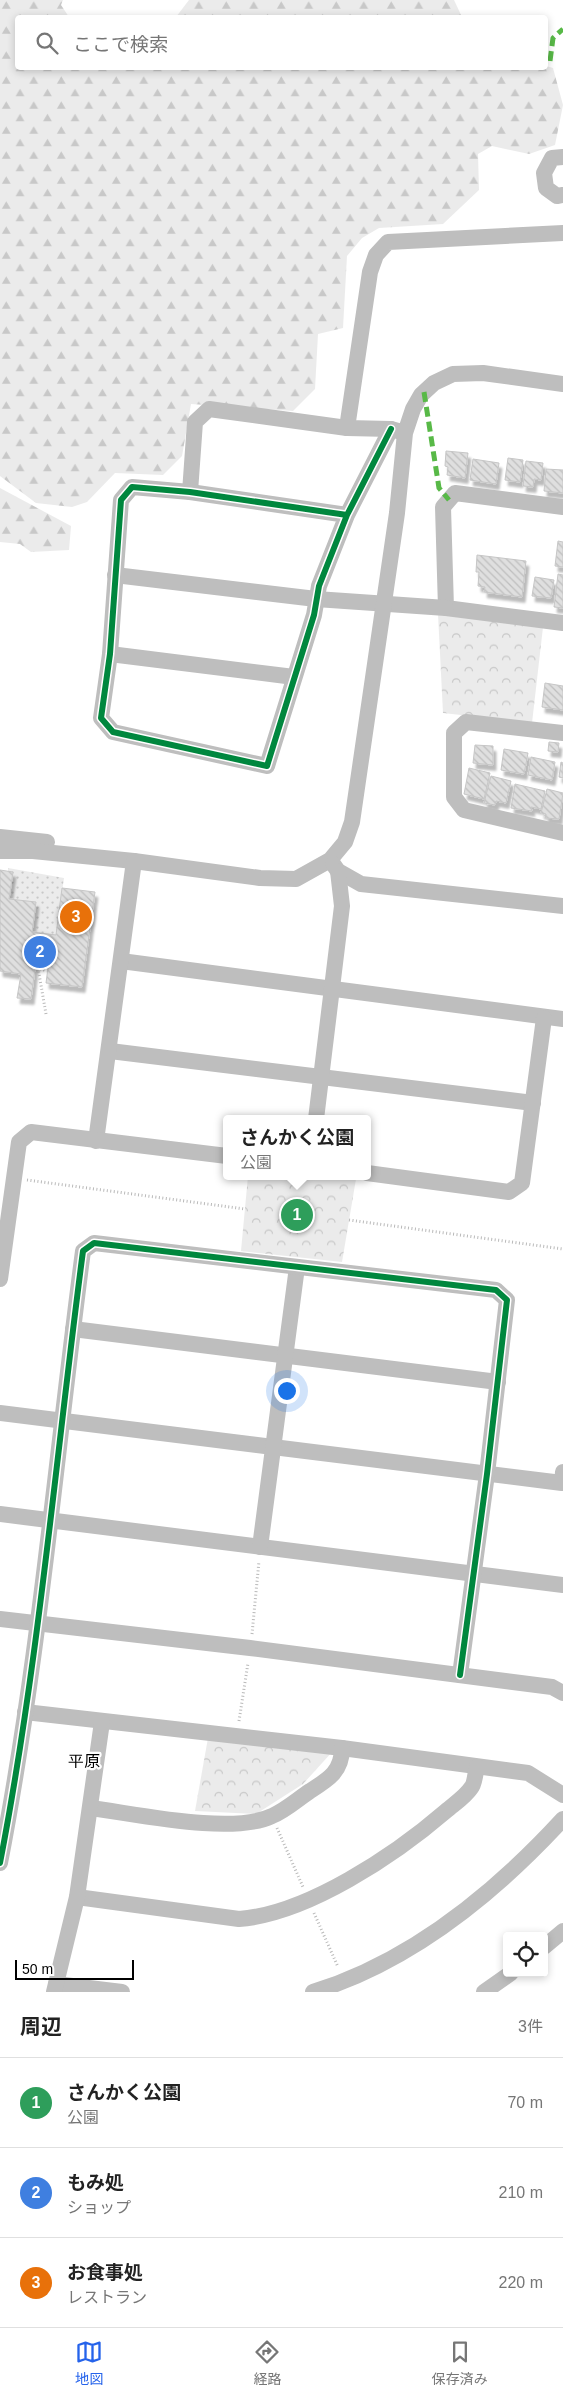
<!DOCTYPE html>
<html lang="ja">
<head>
<meta charset="utf-8">
<style>
	body { margin:0; font-family:Arial,"Noto Sans JP",sans-serif; background:#f2f2f2; color:#222 }
	.controls { position:absolute; right:15px; bottom:15px; display:grid; overflow:hidden; border-radius:5px; box-shadow:0 2px 8px #0003 }
	.controls button { width:45px; height:45px; display:grid; place-items:center; padding:0; border:0; border-bottom:1px solid #e0e0e0; background:#fff; color:#222; font:25px sans-serif }
	.scale { position:absolute; left:15px; bottom:12px; width:119px; box-sizing:border-box; padding-left:5px; border:2px solid #000; border-top:0; font-size:14px; line-height:18px; white-space:nowrap; color:#000; -webkit-text-stroke:4px #fff; paint-order:stroke }
	.you { position:absolute; left:286px; top:1390px; width:18px; height:18px; margin:-12px; border:4px solid #fff; border-radius:50%; background:#1a73e8; box-shadow:0 0 0 8px #1a73e833 }
	.badge { display:grid; place-items:center; width:32px; height:32px; border-radius:50%; background:#2563eb; color:#fff; font-size:16px; font-weight:700 }
	.pin { position:absolute; translate:-50% -50%; border:2px solid #fff; box-shadow:0 1px 5px #0006 }
	.popup { position:absolute; left:223px; top:1115px; width:148px; height:65px; box-sizing:border-box; display:grid; place-content:center; border-radius:5px; background:#fff; filter:drop-shadow(0 1px 4px #0005); font-size:16px; white-space:nowrap; color:#767676 }
	.popup b { font-size:19px; color:#222 }
	.popup::after { content:''; position:absolute; left:50%; top:100%; margin-left:-10px; border:10px solid transparent; border-top-color:#fff }
	.list { margin:0; padding:0; list-style:none }
	h2 { display:flex; justify-content:space-between; align-items:center; height:65px; margin:0; padding:0 20px; font-size:21px }
	h2 small { font-size:16px; font-weight:400; color:#767676 }
	.list li { display:grid; grid-template-columns:32px 1fr auto; gap:15px; align-items:center; box-sizing:border-box; height:90px; padding:0 20px; border-top:1px solid #e0e0e0 }
	.list b { display:block; font-size:19px; white-space:nowrap }
	.list p { margin:0; font-size:16px; white-space:nowrap; color:#767676 }
	.list em { font-size:16px; font-style:normal; color:#767676 }
	.icon { flex:none; width:28px; height:28px; fill:none; stroke:currentColor; stroke-width:2; stroke-linecap:round; stroke-linejoin:round }
	.map { position:relative; flex:none; width:563px; height:1992px; overflow:hidden }
	.search { position:absolute; background:#fff; box-shadow:0 2px 8px #0003; left:15px; right:15px; top:15px; height:55px; display:flex; align-items:center; gap:12px; box-sizing:border-box; padding:0 18px; border-radius:5px; color:#767676; font-size:19px }
	.sheet { height:335px; background:#fff }
	nav { display:flex; justify-content:space-around; align-items:center; box-sizing:border-box; height:70px; border-top:1px solid #e0e0e0; background:#fff; font-size:14px; color:#767676 }
	nav a { display:grid; justify-items:center; gap:2px }
	nav .on { color:#2563eb }
	.map>svg:first-child { display:block }
	.forest { fill:url(#forest-firs) }
	.park { fill:url(#park-crowns) }
	.garden { fill:url(#garden-dots) }
	.building { fill:url(#building-back-hatch); stroke:#c6c6c6; filter:url(#shadow) }
	.lines { fill:none; stroke-linecap:round; stroke-linejoin:round }
	.path { stroke:#b9b9b9; stroke-width:3; stroke-dasharray:1 2.5; stroke-linecap:butt }
	.minor { stroke:#bebebe; stroke-width:16 }
	.quiet { stroke:#58b947; stroke-width:5; stroke-dasharray:10 5; stroke-linecap:butt }
	.cycleway-casing { stroke:#fff; stroke-width:9 }
	.cycleway { stroke:#00873e; stroke-width:6 }
	.labels { text-anchor:middle; stroke-width:4.5; stroke-linejoin:round; paint-order:stroke }
	.quarter-label { font-size:16px; fill:#000; stroke:#fff }
</style>
</head>
<body>
<div class="map">
<svg width="563" height="1992" viewBox="0 0 563 1992">
	<defs>
		<pattern id="forest-firs" width="22" height="20" patternUnits="userSpaceOnUse" patternTransform="scale(1.25)"><rect width="22" height="20" fill="#ebebeb"/><path d="M5 1l3.5 6h-7zM16 11l3.5 6h-7z" fill="#c8c8c8"/></pattern>
		<pattern id="park-crowns" width="20" height="18" patternUnits="userSpaceOnUse" patternTransform="scale(1.25)"><rect width="20" height="18" fill="#ebebeb"/><path d="M2 6a3 3 0 1 1 6 0M12 15a3 3 0 1 1 6 0" fill="none" stroke="#c8c8c8"/></pattern>
		<pattern id="garden-dots" width="8" height="8" patternUnits="userSpaceOnUse" patternTransform="scale(1.25)"><rect width="8" height="8" fill="#ebebeb"/><path d="M2 2h.1M6 6h.1" fill="none" stroke="#c8c8c8" stroke-width="1.8" stroke-linecap="round"/></pattern>
		<pattern id="building-back-hatch" width="6" height="6" patternUnits="userSpaceOnUse" patternTransform="scale(1.25)"><rect width="6" height="6" fill="#dfdfdf"/><path d="M-1 5l2 2M0 0l6 6M5-1l2 2" fill="none" stroke="#bebebe"/></pattern>
		<filter id="shadow"><feDropShadow dx="3" dy="5.5" stdDeviation="1" flood-color="#0004"/></filter>
	</defs>
	<rect width="100%" height="100%" fill="#fff"/>
	<g class="forest">
		<path d="M0 0H63L61 5 69 17 18 18V68H546V66L553 68 563 105 555 145 529 154 492 146 478 154 479 190 443 224 379 228 362 238 347 256 343 328 318 334 315 389 293 411 191 404 182 456 163 475 115 473 87 502 72 507 36 503 0 476Z"/>
		<path d="M189 0H454L462 17H176Z"/>
		<path d="M0 488 71 526 69 550 31 552 20 544 0 542Z"/>
	</g>
	<g class="park">
		<path d="M438 614 543 627 532 723 443 713Z"/>
		<path d="M248 1176H334L356 1179 342 1262 241 1251Z"/>
		<path d="M208 1738 333 1751 303 1784 256 1814 195 1811Z"/>
	</g>
	<path class="garden" d="M8 868 64 878 56 935 32 932 36 902 9 899 13 873 8 871Z"/>
	<g class="building">
		<path d="M446 451 468 453 465 478 447 475 448 467 445 466Z"/>
		<path d="M508 458 523 460 520 482 505 480Z"/>
		<path d="M473 459 499 463 496 484 470 480Z"/>
		<path d="M526 461 543 463 541 480 534 479 533 487 523 486Z"/>
		<path d="M546 469 563 470V493L544 491Z"/>
		<path d="M558 541 563 542V567L555 566Z"/>
		<path d="M477 555 526 561 522 597 484 592 485 587 478 586 479 572H476Z"/>
		<path d="M558 574 563 575V608L554 607Z"/>
		<path d="M535 577 554 580 551 598 532 596Z"/>
		<path d="M545 683 563 686V710L542 707Z"/>
		<path d="M549 742 559 743 558 752 548 751Z"/>
		<path d="M475 745 493 746V765L473 763Z"/>
		<path d="M504 749 528 753 524 774 501 770Z"/>
		<path d="M531 757 555 762 552 780 528 775Z"/>
		<path d="M561 762 563 763V778L559 777Z"/>
		<path d="M469 768 490 773 484 799 464 794Z"/>
		<path d="M491 776 511 781 506 803 496 801 495 805 484 803Z"/>
		<path d="M515 784 545 791 541 809 531 807 532 811 511 808Z"/>
		<path d="M547 789 563 793 559 819 545 818 546 814 541 813Z"/>
		<path d="M0 870 13 872 9 899 36 902 32 932 56 935 62 888 95 892 82 987 46 983 49 960 30 957V960L36 961 31 999 17 998 21 974 0 971Z"/>
	</g>
	<g class="lines">
		<g class="path">
			<path d="M46 1014 38 968 47 971"/>
			<path d="M27 1180 245 1209"/>
			<path d="M349 1220 563 1249"/>
			<path d="M252 1634 259 1561"/>
			<path d="M239 1721 248 1663"/>
			<path d="M277 1828 303 1887"/>
			<path d="M314 1913 338 1967"/>
		</g>
		<g class="minor">
			<path d="M563 157 552 158 544 173 546 188 557 196 563 195"/>
			<path d="M347 428 370 272 376 255 388 242 563 233"/>
			<path d="M190 492 195 422 209 409 347 428 391 429 398 431"/>
			<path d="M563 507 455 493 443 507 446 608 563 623"/>
			<path d="M347 515 190 492 132 487 121 500 110 654 101 718 113 732 267 766 314 615 319 586 347 515 391 429"/>
			<path d="M115 575 316 599 446 608"/>
			<path d="M110 654 294 677"/>
			<path d="M563 733 466 722 454 733V797L464 810 563 833"/>
			<path d="M0 837 47 842"/>
			<path d="M0 851H33L134 861 260 878 296 879 330 860 345 842 352 822 397 513 405 433 413 409 421 395 434 383 453 374 483 373 563 384"/>
			<path d="M333 864 338 871 361 884 563 906"/>
			<path d="M121 961 563 1019"/>
			<path d="M110 1051 533 1103"/>
			<path d="M316 1119 342 906 338 871"/>
			<path d="M96 1141 134 861"/>
			<path d="M367 1173 509 1192 522 1183 544 1018"/>
			<path d="M0 1279 19 1142 31 1132 227 1156"/>
			<path d="M73 1329 498 1382"/>
			<path d="M0 1413 562 1483 563 1472"/>
			<path d="M0 1514 563 1585"/>
			<path d="M260 1547 297 1267"/>
			<path d="M0 1619 250 1648 552 1687 563 1693"/>
			<path d="M25 1712 342 1748 528 1773 563 1795"/>
			<path d="M91 1808C137 1814 232 1835 272 1816 286 1810 298 1799 310 1791 329 1779 342 1771 342 1748"/>
			<path d="M0 1863C39 1661 56 1455 83 1251L94 1243 496 1290 507 1300 487 1474 460 1675"/>
			<path d="M77 1897 239 1919C307 1914 395 1855 446 1811 454 1804 465 1797 471 1788 475 1784 475 1773 477 1767"/>
			<path d="M544 1947 563 1931"/>
			<path d="M56 1984 122 1992"/>
			<path d="M54 1992 77 1897 102 1722"/>
			<path d="M313 1992C410 1962 495 1893 563 1819"/>
			<path d="M484 1992 511 1973"/>
		</g>
		<g class="quiet">
			<path d="M550 61 553 38 563 29"/>
			<path d="M424 392 439 488 449 500"/>
		</g>
		<defs>
			<g id="cycleway">
				<path d="M347 515 190 492 132 487 121 500 110 654 101 718 113 732 267 766 314 615 319 586 347 515 391 429"/>
				<path d="M0 1863C39 1661 56 1455 83 1251L94 1243 496 1290 507 1300 487 1474 460 1675"/>
			</g>
		</defs>
		<use href="#cycleway" class="cycleway-casing"/>
		<use href="#cycleway" class="cycleway"/>
	</g>
	<g class="labels">
		<g class="quarter-label">
			<text x="84" y="1767">平原</text>
		</g>
	</g>
</svg>
<div class="controls">
<button><svg class="icon" aria-label="locate" viewBox="0 0 24 24"><circle cx="12" cy="12" r="6"/><path d="M12 2v4M12 18v4M2 12h4M18 12h4"/></svg></button>
</div>
<div class="scale">50 m</div>
<div class="you"></div>
<div class="pin badge" style="left:297px;top:1215px;background:#2e9e5b">1</div>
<div class="popup"><b>さんかく公園</b>公園</div>
<div class="pin badge" style="left:40px;top:952px;background:#3f7fe0">2</div>
<div class="pin badge" style="left:76px;top:917px;background:#e8710a">3</div>
<div class="search"><svg class="icon" aria-label="search" viewBox="0 0 24 24"><circle cx="10" cy="10" r="6"/><path d="M15 15l6 6"/></svg>ここで検索</div>
</div>
<section class="sheet">
<h2>周辺<small>3件</small></h2>
<ul class="list">
<li><span class="badge" style="background:#2e9e5b">1</span><div><b>さんかく公園</b><p>公園</p></div><em>70 m</em></li>
<li><span class="badge" style="background:#3f7fe0">2</span><div><b>もみ処</b><p>ショップ</p></div><em>210 m</em></li>
<li><span class="badge" style="background:#e8710a">3</span><div><b>お食事処</b><p>レストラン</p></div><em>220 m</em></li>
</ul>
</section>
<nav>
<a class="on"><svg class="icon" aria-label="map" viewBox="0 0 24 24"><path d="M3 6l6-2 6 2 6-2v14l-6 2-6-2-6 2zM9 4v14M15 6v14"/></svg>地図</a>
<a><svg class="icon" aria-label="directions" viewBox="0 0 24 24"><path d="M12 3l9 9-9 9-9-9zM9 14v-3h6M13 9l2 2-2 2"/></svg>経路</a>
<a><svg class="icon" aria-label="saved" viewBox="0 0 24 24"><path d="M7 4h10v16l-5-4-5 4z"/></svg>保存済み</a>
</nav>
</body>
</html>
